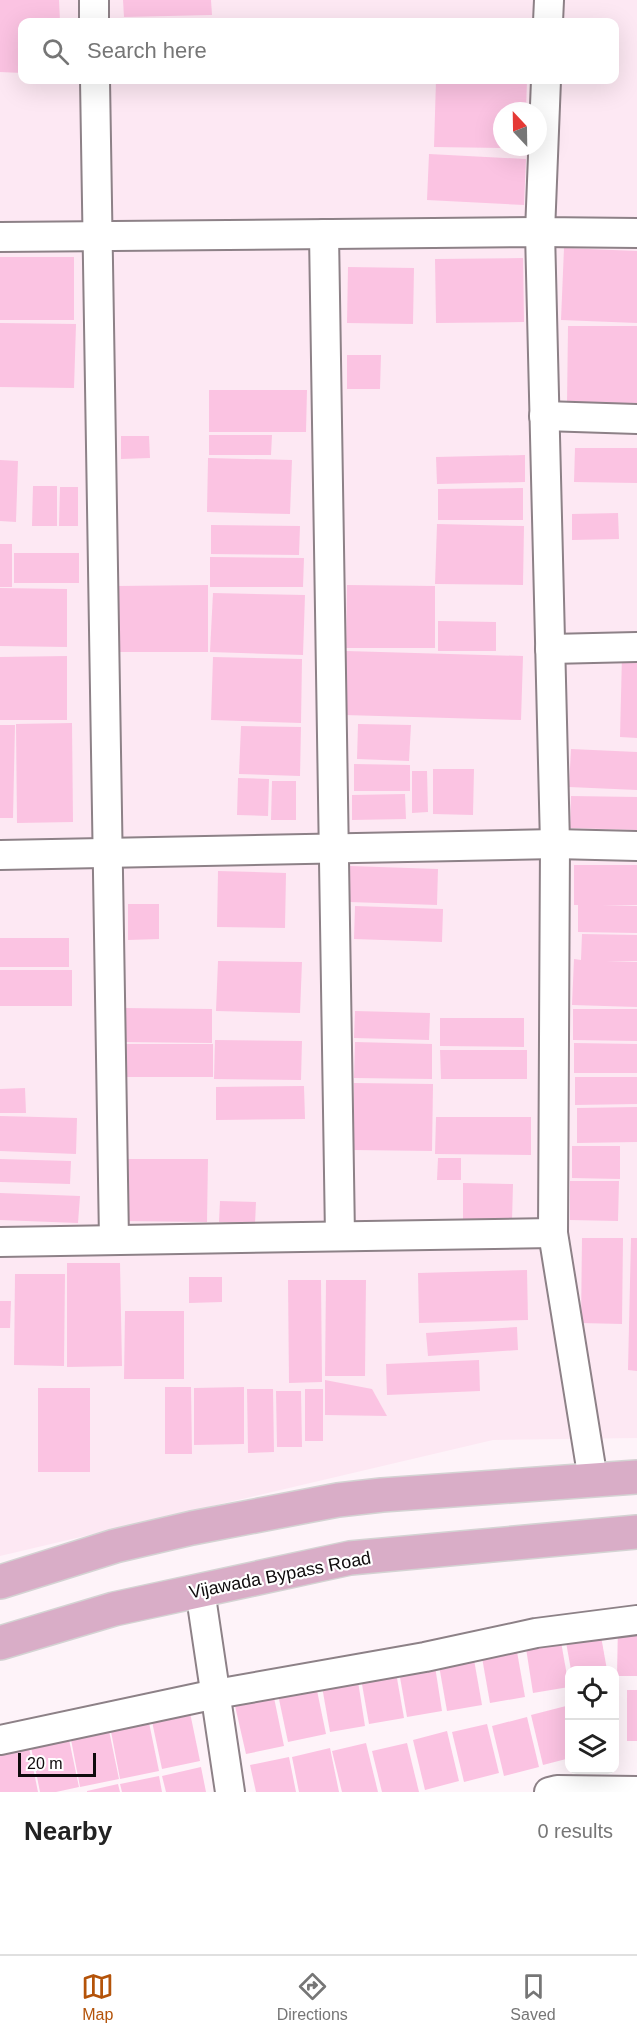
<!DOCTYPE html>
<html lang="en">
<head>
<meta charset="utf-8">
<style>
	body { margin:0; font-family:Arial,sans-serif; background:#f2f2f2; color:#222 }
	.controls { position:absolute; right:18px; bottom:18px; display:grid; overflow:hidden; border-radius:12px; box-shadow:0 6px 24px #0002 }
	.controls button { width:54px; height:54px; display:grid; place-items:center; padding:0; border:0; border-bottom:2px solid #e0e0e0; background:#fff; color:#222; font:30px sans-serif }
	.compass { position:absolute; left:493px; top:102px; width:54px; height:54px; border-radius:50%; background:#fff; box-shadow:0 6px 24px #0002; rotate:338deg }
	.scale { position:absolute; left:18px; bottom:15px; width:78px; box-sizing:border-box; padding-left:6px; border:3px solid #0f0b0d; border-top:0; font-size:16px; line-height:21px; white-space:nowrap; color:#0f0b0d; -webkit-text-stroke:4px #fff; paint-order:stroke }
	.list { margin:0; padding:0; list-style:none }
	h2 { display:flex; justify-content:space-between; align-items:center; height:78px; margin:0; padding:0 24px; font-size:26px }
	h2 small { font-size:20px; font-weight:400; color:#767676 }
	.icon { flex:none; width:33px; height:33px; fill:none; stroke:currentColor; stroke-width:2; stroke-linecap:round; stroke-linejoin:round }
	.map { position:relative; flex:none; width:637px; height:1792px; overflow:hidden }
	.search { position:absolute; background:#fff; box-shadow:0 6px 24px #0002; left:18px; right:18px; top:18px; height:66px; display:flex; align-items:center; gap:15px; box-sizing:border-box; padding:0 21px; border-radius:12px; color:#767676; font-size:22px }
	.sheet { height:162px; background:#fff }
	nav { display:flex; justify-content:space-around; align-items:center; box-sizing:border-box; height:84px; border-top:2px solid #e0e0e0; background:#fff; font-size:16px; color:#767676 }
	nav a { display:grid; justify-items:center; gap:3px }
	nav .on { color:#b45309 }
	.map>svg:first-child { display:block }
	.built { fill:#fde8f3; fill-rule:evenodd }
	.building { fill:#fbc3e2 }
	.lines { fill:none; stroke-linecap:round; stroke-linejoin:round }
	.minor-casing { stroke:#8d8187; stroke-width:32 }
	.primary-casing { stroke:#d4d3d3; stroke-width:36 }
	.minor { stroke:#fff; stroke-width:28 }
	.primary { stroke:#d9adc7; stroke-width:33 }
	.labels { text-anchor:middle; stroke-width:4.5; stroke-linejoin:round; paint-order:stroke }
	.street-label { font-size:18px; fill:#0f0b0d; stroke:#fff }
</style>
</head>
<body>
<div class="map">
<svg width="637" height="1792" viewBox="0 0 637 1792">
	<rect width="100%" height="100%" fill="#fef3f9"/>
	<path class="built" d="M0 0H637V1438L493 1440 0 1556ZM22 22H614V80H22ZM502 111H538V147H502Z"/>
	<g class="building">
		<path d="M0 0H59L60 22H22V73L0 72Z"/>
		<path d="M123 0H211L212 15 124 17Z"/>
		<path d="M436 80H527L526 111H502V148L434 147Z"/>
		<path d="M429 154 526 159 524 205 427 200Z"/>
		<path d="M564 248 637 251V323L561 320Z"/>
		<rect x="0" y="257" width="74" height="63"/>
		<path d="M523 258 524 322 436 323 435 259Z"/>
		<path d="M348 267 414 268 413 324 347 323Z"/>
		<path d="M0 323 76 324 74 388 0 387Z"/>
		<path d="M568 326H637V404H567Z"/>
		<path d="M347 355H381L380 389H347Z"/>
		<path d="M209 390H307L306 432H209Z"/>
		<path d="M209 435H272L271 455H209Z"/>
		<path d="M121 436H149L150 458 121 459Z"/>
		<path d="M575 448H637V483L574 482Z"/>
		<path d="M525 455V482L437 484 436 457Z"/>
		<path d="M208 458 292 460 290 514 207 512Z"/>
		<path d="M0 460 18 461 16 522 0 521Z"/>
		<path d="M33 486H57V526H32Z"/>
		<path d="M60 487H78V526H59Z"/>
		<path d="M523 488V520H438V489Z"/>
		<path d="M618 513 619 539 572 540V514Z"/>
		<path d="M437 524 524 526 523 585 435 584Z"/>
		<path d="M211 525 300 526 299 555 211 554Z"/>
		<rect x="0" y="544" width="12" height="43"/>
		<rect x="14" y="553" width="65" height="30"/>
		<path d="M210 557 304 558 303 587H210Z"/>
		<path d="M208 585V652H117V586Z"/>
		<path d="M347 585 435 586V648H346Z"/>
		<path d="M0 588 67 589V647L0 646Z"/>
		<path d="M213 593 305 595 303 655 210 652Z"/>
		<path d="M438 621 496 622V651H438Z"/>
		<path d="M346 651 523 656 521 720 344 715Z"/>
		<path d="M622 655H637V738L620 737Z"/>
		<path d="M67 656V720H0V657Z"/>
		<path d="M213 657 302 659 301 723 211 720Z"/>
		<path d="M72 723 73 822 17 823 16 724Z"/>
		<path d="M358 724 411 725 409 761 357 759Z"/>
		<path d="M0 725H15L13 818H0Z"/>
		<path d="M241 726 301 727 300 776 239 774Z"/>
		<path d="M571 749 637 752V790L569 787Z"/>
		<path d="M354 764 410 765V791H354Z"/>
		<path d="M433 769H474L473 815 433 814Z"/>
		<path d="M412 771H427L428 812 412 813Z"/>
		<path d="M238 778 269 779 268 816 237 815Z"/>
		<path d="M272 781H296V820H271Z"/>
		<path d="M405 794 406 819 352 820V795Z"/>
		<path d="M571 796 637 797V830L570 828Z"/>
		<path d="M574 865H637V905L602 906H637V933L578 932V905H574Z"/>
		<path d="M350 866 438 869 437 905 349 902Z"/>
		<path d="M218 871 286 873 285 928 217 927Z"/>
		<path d="M128 904H159V939L128 940Z"/>
		<path d="M355 906 443 909 442 942 354 939Z"/>
		<path d="M582 934 637 935V961H606L637 962V1007L572 1005 574 959 581 960Z"/>
		<rect x="0" y="938" width="69" height="29"/>
		<path d="M218 961 302 962 300 1013 216 1011Z"/>
		<rect x="0" y="970" width="72" height="36"/>
		<path d="M123 1008 212 1009V1043L123 1042Z"/>
		<path d="M573 1009H637V1041L573 1040Z"/>
		<path d="M355 1011 430 1013 429 1040 354 1038Z"/>
		<path d="M440 1018H524V1047L440 1046Z"/>
		<path d="M215 1040 302 1041 301 1080 214 1079Z"/>
		<path d="M355 1042 432 1044V1079L354 1078Z"/>
		<path d="M574 1043 637 1044V1073H574Z"/>
		<rect x="125" y="1044" width="88" height="33"/>
		<path d="M440 1050H527V1079H441Z"/>
		<path d="M575 1077H637V1104L575 1105Z"/>
		<path d="M354 1083 433 1084 432 1151 353 1150Z"/>
		<path d="M304 1086 305 1119 216 1120V1087Z"/>
		<path d="M25 1088 26 1113H0V1089Z"/>
		<path d="M637 1107V1142L577 1143V1108Z"/>
		<path d="M0 1116 77 1118 76 1154 0 1151Z"/>
		<path d="M436 1117H531V1155L435 1154Z"/>
		<path d="M572 1146H620V1179L572 1178Z"/>
		<path d="M438 1158H461V1180H437Z"/>
		<path d="M0 1159 71 1161 70 1184 0 1182Z"/>
		<path d="M124 1159H208L207 1222 124 1221Z"/>
		<path d="M570 1181H619L618 1221 570 1220Z"/>
		<path d="M463 1183 513 1184 512 1221H463Z"/>
		<path d="M0 1193 80 1196 78 1223 0 1220Z"/>
		<path d="M220 1201 256 1202 255 1224 219 1222Z"/>
		<path d="M582 1238H623L622 1324 581 1323Z"/>
		<path d="M631 1238H637V1371L628 1370Z"/>
		<path d="M67 1263H120L122 1366 67 1367Z"/>
		<path d="M527 1270 528 1320 419 1323 418 1273Z"/>
		<path d="M15 1274H65L64 1366 14 1365Z"/>
		<path d="M189 1277H222V1302L189 1303Z"/>
		<path d="M288 1280H321L322 1382 289 1383Z"/>
		<path d="M326 1280H366L365 1376H325Z"/>
		<path d="M0 1301H11L10 1328H0Z"/>
		<path d="M125 1311H184V1379H124Z"/>
		<path d="M517 1327 518 1350 428 1356 426 1333Z"/>
		<path d="M479 1360 480 1391 387 1395 386 1364Z"/>
		<path d="M325 1380 372 1389 387 1416 325 1415Z"/>
		<path d="M165 1387H191L192 1454H165Z"/>
		<path d="M244 1387V1444L194 1445V1388Z"/>
		<rect x="38" y="1388" width="52" height="84"/>
		<path d="M247 1389H273L274 1452 248 1453Z"/>
		<rect x="305" y="1389" width="18" height="52"/>
		<path d="M276 1391H301L302 1447H277Z"/>
		<path d="M599 1625 607 1670H571L564 1631Z"/>
		<path d="M618 1625H637V1676H617Z"/>
		<path d="M560 1636 569 1687 533 1693 525 1642Z"/>
		<path d="M516 1646 525 1697 490 1703 481 1652Z"/>
		<path d="M473 1654 482 1705 447 1711 438 1660Z"/>
		<path d="M434 1660 442 1711 407 1717 398 1666Z"/>
		<path d="M395 1667 404 1718 369 1724 360 1673Z"/>
		<path d="M357 1675 365 1726 330 1732 321 1681Z"/>
		<path d="M314 1676 326 1734 288 1742 276 1685Z"/>
		<path d="M272 1688 284 1746 246 1754 233 1697Z"/>
		<rect x="627" y="1690" width="10" height="51"/>
		<path d="M188 1703 200 1761 162 1769 150 1712Z"/>
		<path d="M566 1706 570 1720V1758L543 1765 531 1715Z"/>
		<path d="M147 1713 159 1771 120 1779 109 1721Z"/>
		<path d="M527 1717 539 1767 504 1776 492 1726Z"/>
		<path d="M107 1721 119 1779 80 1787 69 1729Z"/>
		<path d="M487 1724 499 1773 464 1782 452 1732Z"/>
		<path d="M67 1730 79 1787 56 1792H40L29 1737Z"/>
		<path d="M447 1731 459 1781 425 1790 413 1740Z"/>
		<path d="M27 1738 38 1792H0V1743Z"/>
		<path d="M366 1743 378 1792H342L332 1751Z"/>
		<path d="M407 1743 419 1792H382L372 1751Z"/>
		<path d="M330 1748 339 1792H299L292 1757Z"/>
		<path d="M289 1757 296 1792H256L250 1765Z"/>
		<path d="M201 1767 206 1792H166L162 1776Z"/>
		<path d="M159 1776 162 1792H122L120 1784Z"/>
		<path d="M118 1784 120 1792H87V1791Z"/>
	</g>
	<g class="lines">
		<defs>
			<g id="minor">
				<path d="M94 0V22"/>
				<path d="M548 22 549 0"/>
				<path d="M95 80 114 1240"/>
				<path d="M546 80 540 232 637 233"/>
				<path d="M324 234 340 1236"/>
				<path d="M0 237 540 232 555 844 553 1233 593 1480"/>
				<path d="M544 416 637 419"/>
				<path d="M550 649 637 647"/>
				<path d="M0 855 555 844 637 846"/>
				<path d="M0 1242 553 1233"/>
				<path d="M200 1590 230 1792"/>
				<path d="M0 1740 216 1694 425 1657 536 1633 637 1620"/>
				<path d="M549 1792 557 1790 637 1791"/>
			</g>
			<g id="primary">
				<path d="M0 1582 115 1546 192 1528 338 1500 382 1495 637 1477"/>
				<path d="M0 1643 114 1609 350 1558 637 1532"/>
			</g>
		</defs>
		<use href="#minor" class="minor-casing"/>
		<use href="#primary" class="primary-casing"/>
		<use href="#minor" class="minor"/>
		<use href="#primary" class="primary"/>
	</g>
	<g class="labels">
		<g class="street-label">
			<text transform="translate(280 1575) rotate(-11)" y="6">Vijawada Bypass Road</text>
		</g>
	</g>
</svg>
<div class="controls">
<button><svg class="icon" aria-label="locate" viewBox="0 0 24 24"><circle cx="12" cy="12" r="6"/><path d="M12 2v4M12 18v4M2 12h4M18 12h4"/></svg></button>
<button><svg class="icon" aria-label="layers" viewBox="0 0 24 24"><path d="M12 4l9 5-9 5-9-5zM3 14l9 5 9-5"/></svg></button>
</div>
<svg class="compass" viewBox="-18 -18 36 36"><path d="M0-13l5 13h-10z" fill="#e53935"/><path d="M0 13l5-13h-10z" fill="#767676"/></svg>
<div class="scale">20 m</div>
<div class="search"><svg class="icon" aria-label="search" viewBox="0 0 24 24"><circle cx="10" cy="10" r="6"/><path d="M15 15l6 6"/></svg>Search here</div>
</div>
<section class="sheet">
<h2>Nearby<small>0 results</small></h2>
<ul class="list">
</ul>
</section>
<nav>
<a class="on"><svg class="icon" aria-label="map" viewBox="0 0 24 24"><path d="M3 6l6-2 6 2 6-2v14l-6 2-6-2-6 2zM9 4v14M15 6v14"/></svg>Map</a>
<a><svg class="icon" aria-label="directions" viewBox="0 0 24 24"><path d="M12 3l9 9-9 9-9-9zM9 14v-3h6M13 9l2 2-2 2"/></svg>Directions</a>
<a><svg class="icon" aria-label="saved" viewBox="0 0 24 24"><path d="M7 4h10v16l-5-4-5 4z"/></svg>Saved</a>
</nav>
</body>
</html>
